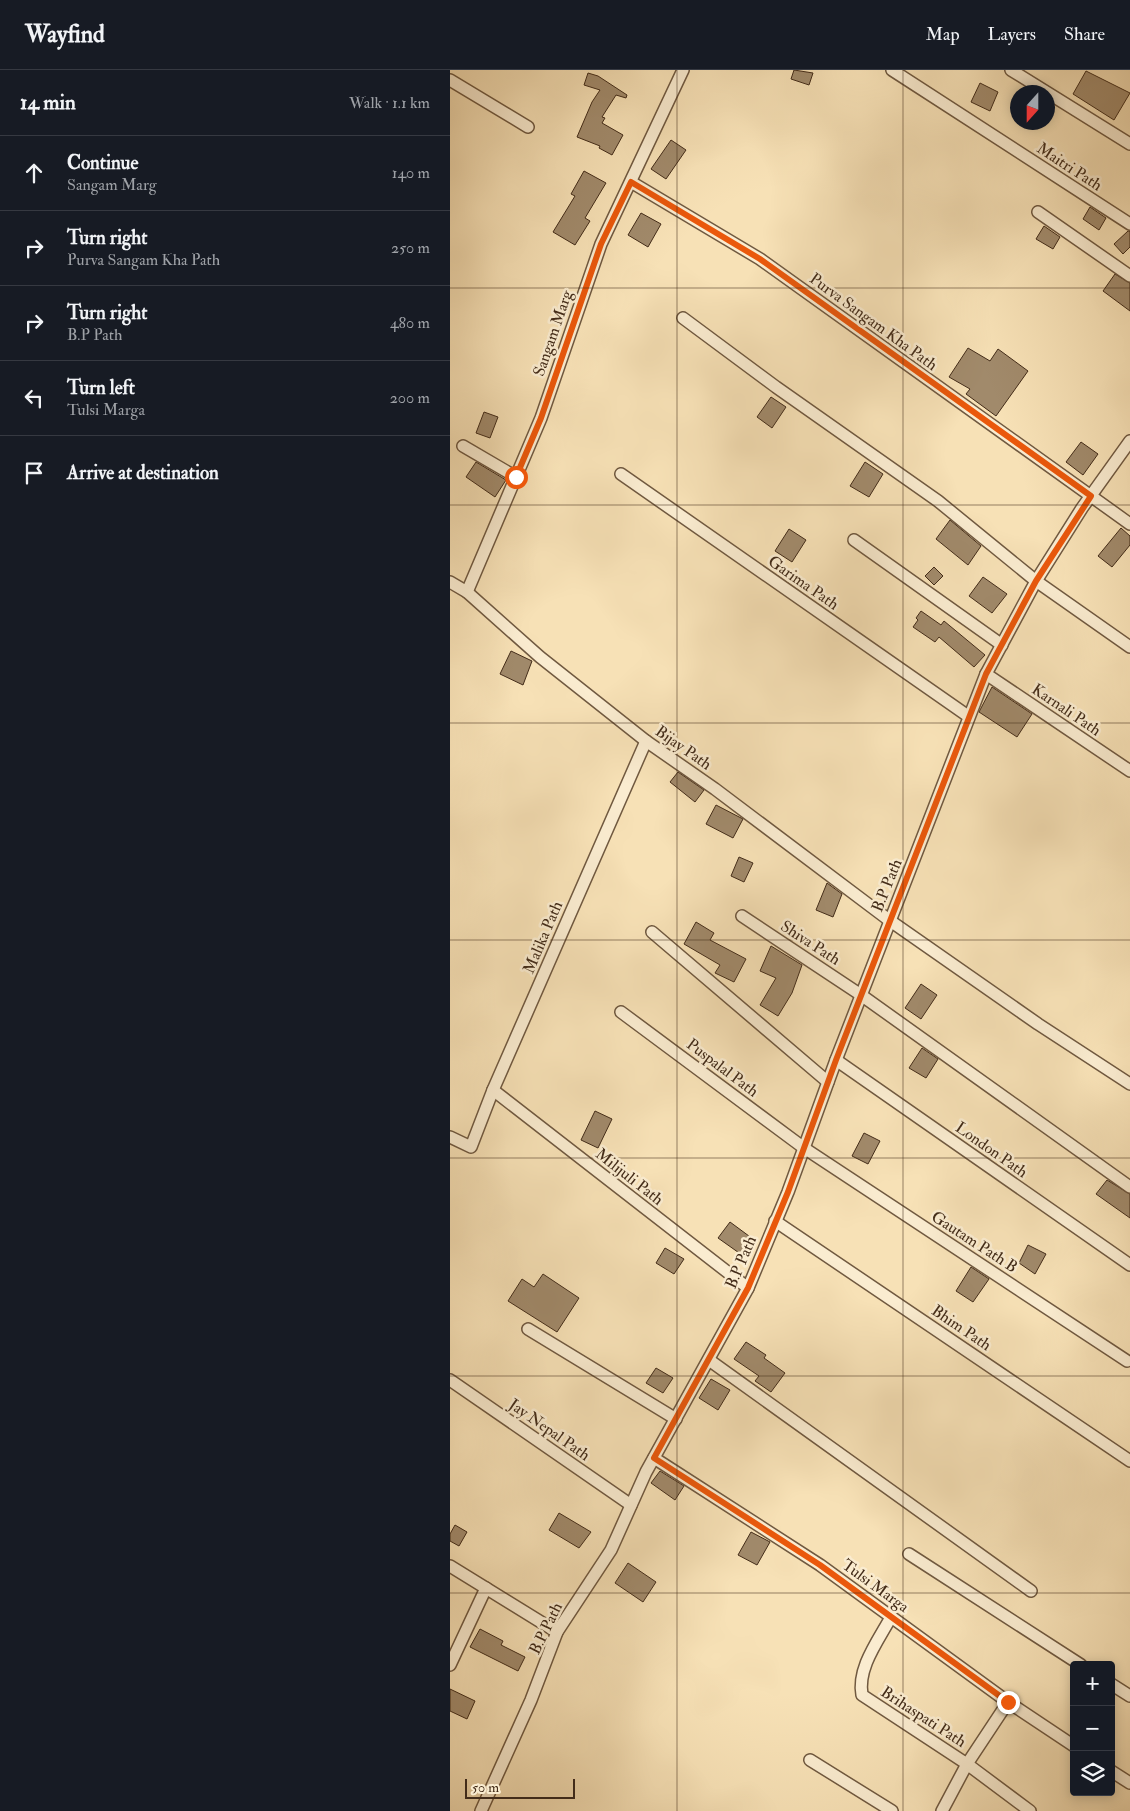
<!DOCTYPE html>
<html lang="en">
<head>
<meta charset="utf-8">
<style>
	body { margin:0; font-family:"IM FELL Double Pica",serif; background:#20242c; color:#f1f3f6 }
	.controls { position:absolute; right:15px; bottom:15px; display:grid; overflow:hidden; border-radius:5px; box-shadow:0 2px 12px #0003 }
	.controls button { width:45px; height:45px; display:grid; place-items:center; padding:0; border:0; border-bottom:1px solid #363941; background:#171b24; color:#f1f3f6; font:25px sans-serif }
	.compass { position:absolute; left:560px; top:15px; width:45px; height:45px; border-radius:50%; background:#171b24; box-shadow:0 2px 12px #0003; rotate:201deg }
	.scale { position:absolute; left:15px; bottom:12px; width:110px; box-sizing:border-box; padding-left:5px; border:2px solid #432c19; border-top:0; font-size:14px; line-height:18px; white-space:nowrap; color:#432c19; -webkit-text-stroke:4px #faecd0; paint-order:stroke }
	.stop { position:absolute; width:15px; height:15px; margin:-11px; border:4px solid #ea580c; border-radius:50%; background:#fff }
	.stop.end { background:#ea580c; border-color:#fff; box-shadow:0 1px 5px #0008 }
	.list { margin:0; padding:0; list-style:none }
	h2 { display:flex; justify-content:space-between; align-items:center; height:65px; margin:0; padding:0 20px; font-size:21px }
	h2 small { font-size:16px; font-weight:400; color:#9ea1a6 }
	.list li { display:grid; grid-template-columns:32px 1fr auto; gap:15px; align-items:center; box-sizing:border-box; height:75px; padding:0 20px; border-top:1px solid #363941 }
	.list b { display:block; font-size:19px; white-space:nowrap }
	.list p { margin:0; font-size:16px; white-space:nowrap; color:#9ea1a6 }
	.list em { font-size:16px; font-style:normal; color:#9ea1a6 }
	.icon { flex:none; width:28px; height:28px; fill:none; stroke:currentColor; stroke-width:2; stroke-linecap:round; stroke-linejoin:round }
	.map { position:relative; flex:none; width:680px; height:1741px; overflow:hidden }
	header { display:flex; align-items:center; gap:30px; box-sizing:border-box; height:70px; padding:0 25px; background:#171b24; border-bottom:1px solid #363941 }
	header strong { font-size:24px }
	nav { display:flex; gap:28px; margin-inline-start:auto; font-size:18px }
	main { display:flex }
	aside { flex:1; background:#171b24 }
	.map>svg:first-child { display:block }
	.building { fill:#a18a6b; stroke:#432c19 }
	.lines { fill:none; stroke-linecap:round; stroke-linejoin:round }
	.street-casing { stroke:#705940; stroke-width:14 }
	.street { stroke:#faecd0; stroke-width:11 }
	.route { stroke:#ea580c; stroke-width:6 }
	.grid { fill:none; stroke:#432c19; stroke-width:1; stroke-opacity:0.55 }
	.labels { text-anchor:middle; stroke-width:5; stroke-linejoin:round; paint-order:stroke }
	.street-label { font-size:16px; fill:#432c19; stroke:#faecd0 }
</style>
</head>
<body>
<header>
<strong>Wayfind</strong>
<nav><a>Map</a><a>Layers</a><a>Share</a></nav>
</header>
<main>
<aside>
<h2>14 min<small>Walk · 1.1 km</small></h2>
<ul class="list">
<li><svg class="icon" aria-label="ahead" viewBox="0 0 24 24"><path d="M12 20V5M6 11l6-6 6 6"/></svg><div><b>Continue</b><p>Sangam Marg</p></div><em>140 m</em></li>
<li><svg class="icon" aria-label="right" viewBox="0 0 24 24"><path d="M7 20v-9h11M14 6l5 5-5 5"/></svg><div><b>Turn right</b><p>Purva Sangam Kha Path</p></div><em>250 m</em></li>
<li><svg class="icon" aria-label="right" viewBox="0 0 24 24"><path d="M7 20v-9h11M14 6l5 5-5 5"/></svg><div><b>Turn right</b><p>B.P Path</p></div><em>480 m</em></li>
<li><svg class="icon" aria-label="left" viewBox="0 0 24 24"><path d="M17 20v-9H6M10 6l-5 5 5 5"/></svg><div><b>Turn left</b><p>Tulsi Marga</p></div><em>200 m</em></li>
<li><svg class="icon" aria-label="arrive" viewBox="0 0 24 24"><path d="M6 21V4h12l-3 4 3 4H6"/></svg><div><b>Arrive at destination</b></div></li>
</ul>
</aside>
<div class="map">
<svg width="680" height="1741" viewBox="0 0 680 1741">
	<rect width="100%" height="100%" fill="#f7e1b6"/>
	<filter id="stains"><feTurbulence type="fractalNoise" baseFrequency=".004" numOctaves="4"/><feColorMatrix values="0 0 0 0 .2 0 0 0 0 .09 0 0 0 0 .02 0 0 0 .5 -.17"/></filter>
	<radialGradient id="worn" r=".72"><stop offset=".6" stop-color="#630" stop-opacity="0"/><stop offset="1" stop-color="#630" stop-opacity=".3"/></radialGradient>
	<g class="building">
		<path d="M344 0 363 3 359 15 341 9Z"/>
		<path d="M636 1 680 23 664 50 623 24Z"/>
		<path d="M138 3 148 6 177 25 176 28 166 25 152 47 155 48 152 53 173 65 162 85 149 78 150 76 127 67 142 32 150 20 134 15Z"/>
		<path d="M530 13 548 22 540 41 521 32Z"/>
		<path d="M221 70 236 80 216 109 201 99Z"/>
		<path d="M134 101 156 113 135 148 140 151 125 175 103 162 125 126 121 124Z"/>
		<path d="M640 137 656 148 649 160 633 149Z"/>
		<path d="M191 143 211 154 198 177 178 165Z"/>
		<path d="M594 156 610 167 603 179 586 169Z"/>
		<path d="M678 161H680V177L673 184 664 174Z"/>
		<path d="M665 204 680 213V241L653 221Z"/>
		<path d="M518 278 540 291 548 279 578 301 546 346 516 324 520 319 499 307Z"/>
		<path d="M321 327 336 337 322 358 307 347Z"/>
		<path d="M34 342 48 347 40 368 26 363Z"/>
		<path d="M631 372 648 384 633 405 616 392Z"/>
		<path d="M26 392 56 410 45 427 16 407Z"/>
		<path d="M415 392 433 404 419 427 400 416Z"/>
		<path d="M500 450 531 476 518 495 486 469Z"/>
		<path d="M671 458 680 466V475L662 497 648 486Z"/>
		<path d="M339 459 356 470 342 492 325 481Z"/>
		<path d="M484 497 493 506 484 515 475 506Z"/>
		<path d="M533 507 557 524 542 543 519 526Z"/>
		<path d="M471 541 491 555 494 551 535 585 524 597 489 567 485 572 463 557 468 550 466 548Z"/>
		<path d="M61 581 82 591 73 615 50 604Z"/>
		<path d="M542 617 582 644 567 667 529 642Z"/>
		<path d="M228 702 254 720 245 732 220 712Z"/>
		<path d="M266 735 293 749 283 768 256 754Z"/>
		<path d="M289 787 303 793 294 812 281 806Z"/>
		<path d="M377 813 392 824 383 847 366 840Z"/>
		<path d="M246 852 264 863 260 870 296 889 284 912 265 903 270 895 234 874Z"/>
		<path d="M321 876 352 895 342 923 328 946 310 935 326 908 310 901Z"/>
		<path d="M471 914 487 925 471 949 455 938Z"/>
		<path d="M472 978 488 989 476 1008 459 998Z"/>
		<path d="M145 1041 162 1049 148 1078 131 1070Z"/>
		<path d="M414 1063 430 1071 418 1094 402 1086Z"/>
		<path d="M657 1110 680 1124V1148L646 1124Z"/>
		<path d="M280 1152 303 1169 292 1185 268 1168Z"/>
		<path d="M578 1175 596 1184 585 1204 569 1193Z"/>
		<path d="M215 1178 234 1189 224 1204 206 1193Z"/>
		<path d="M521 1197 539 1209 523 1232 506 1221Z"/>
		<path d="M93 1204 129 1228 107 1262 58 1231 72 1209 84 1217Z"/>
		<path d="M296 1272 316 1285 314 1288 335 1303 321 1322 305 1311 309 1306 284 1289Z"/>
		<path d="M206 1298 223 1308 213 1323 196 1313Z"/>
		<path d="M261 1309 280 1320 268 1340 249 1328Z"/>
		<path d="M210 1401 234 1416 225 1430 201 1413Z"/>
		<path d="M109 1443 141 1462 129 1478 99 1460Z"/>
		<path d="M5 1455 17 1462 9 1476 0 1471V1464Z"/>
		<path d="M301 1462 320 1472 307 1495 288 1485Z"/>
		<path d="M178 1493 206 1512 193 1532 165 1513Z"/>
		<path d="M30 1559 53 1571 51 1575 75 1587 68 1601 20 1577Z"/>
		<path d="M0 1619 25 1631 17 1649 0 1641Z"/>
	</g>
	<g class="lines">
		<defs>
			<g id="street">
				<path d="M442 0 680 154"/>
				<path d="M561 0 680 74"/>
				<path d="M0 10 78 57"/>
				<path d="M181 112 310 189 680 454"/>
				<path d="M588 142 680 206"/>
				<path d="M233 248 326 317 488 431 586 511 680 577"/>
				<path d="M13 376 66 407"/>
				<path d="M171 404 518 646"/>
				<path d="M404 470 552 575"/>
				<path d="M0 512 17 522 91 348 151 174 233 0"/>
				<path d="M17 522 90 587 196 671 265 719 439 850 588 954 680 1014"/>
				<path d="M536 604 680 701"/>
				<path d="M292 846 411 925 680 1117"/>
				<path d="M202 862 378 1012"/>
				<path d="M171 942 354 1078 677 1291"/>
				<path d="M386 990 680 1195"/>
				<path d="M43 1020 298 1218"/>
				<path d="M0 1067 21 1077 43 1020 196 671"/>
				<path d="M325 1151 680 1391"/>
				<path d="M78 1259 226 1349"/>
				<path d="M259 1290 581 1521"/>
				<path d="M0 1310 181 1435"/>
				<path d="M204 1388 370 1495 558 1632 624 1676"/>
				<path d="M459 1484 631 1595"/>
				<path d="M0 1496 107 1562"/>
				<path d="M441 1547C428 1571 407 1598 412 1625L517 1694 558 1632"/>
				<path d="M0 1595 36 1518"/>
				<path d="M661 1614 680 1626"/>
				<path d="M360 1690 442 1741"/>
				<path d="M661 1701 680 1713"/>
				<path d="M31 1741 81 1630 107 1562 161 1480 196 1402 298 1218 338 1122 386 990 536 604 586 511 632 438 680 371"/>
				<path d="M492 1741 517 1694 580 1741"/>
			</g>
		</defs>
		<use href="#street" class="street-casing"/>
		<use href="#street" class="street"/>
	</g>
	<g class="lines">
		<path class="route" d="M66 407 91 348 151 174 181 112 310 189 641 426 586 511 536 604 386 990 338 1122 298 1218 204 1388 370 1495 558 1632"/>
	</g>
	<path class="grid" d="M227 0V1741M453 0V1741M0 218H680M0 435H680M0 653H680M0 870H680M0 1088H680M0 1306H680M0 1523H680"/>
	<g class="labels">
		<g class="street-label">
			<text transform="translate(620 96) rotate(33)" y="6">Maitri Path</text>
			<text transform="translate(424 251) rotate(36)" y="6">Purva Sangam Kha Path</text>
			<text transform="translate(102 263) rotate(-71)" y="6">Sangam Marg</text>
			<text transform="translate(354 512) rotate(35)" y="6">Garima Path</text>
			<text transform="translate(617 639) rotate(34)" y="6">Karnali Path</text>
			<text transform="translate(234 677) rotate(35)" y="6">Bijay Path</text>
			<text transform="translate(436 815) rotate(-68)" y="6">B.P Path</text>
			<text transform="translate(92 867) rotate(-67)" y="6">Malika Path</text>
			<text transform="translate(361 872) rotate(33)" y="6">Shiva Path</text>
			<text transform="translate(273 997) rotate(37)" y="6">Puspalal Path</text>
			<text transform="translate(542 1079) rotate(35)" y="6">London Path</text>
			<text transform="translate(180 1106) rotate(38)" y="6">Milijuli Path</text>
			<text transform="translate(525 1171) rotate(33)" y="6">Gautam Path B</text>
			<text transform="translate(290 1192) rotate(-67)" y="6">B.P Path</text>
			<text transform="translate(512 1257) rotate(34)" y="6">Bhim Path</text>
			<text transform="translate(100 1359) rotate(35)" y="6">Jay Nepal Path</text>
			<text transform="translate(426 1515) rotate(36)" y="6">Tulsi Marga</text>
			<text transform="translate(95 1558) rotate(-64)" y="6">B.P Path</text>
			<text transform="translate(474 1646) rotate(33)" y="6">Brihaspati Path</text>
		</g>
	</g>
	<rect width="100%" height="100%" filter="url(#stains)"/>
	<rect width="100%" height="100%" fill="url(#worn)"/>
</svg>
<div class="controls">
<button>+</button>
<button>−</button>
<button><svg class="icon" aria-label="layers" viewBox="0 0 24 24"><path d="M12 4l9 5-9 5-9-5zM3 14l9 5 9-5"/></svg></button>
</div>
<svg class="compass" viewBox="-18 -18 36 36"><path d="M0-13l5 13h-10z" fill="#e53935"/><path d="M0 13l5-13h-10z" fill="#9ea1a6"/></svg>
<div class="scale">50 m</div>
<div class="stop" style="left:66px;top:407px"></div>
<div class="stop end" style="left:558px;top:1632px"></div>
</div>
</main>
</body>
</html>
